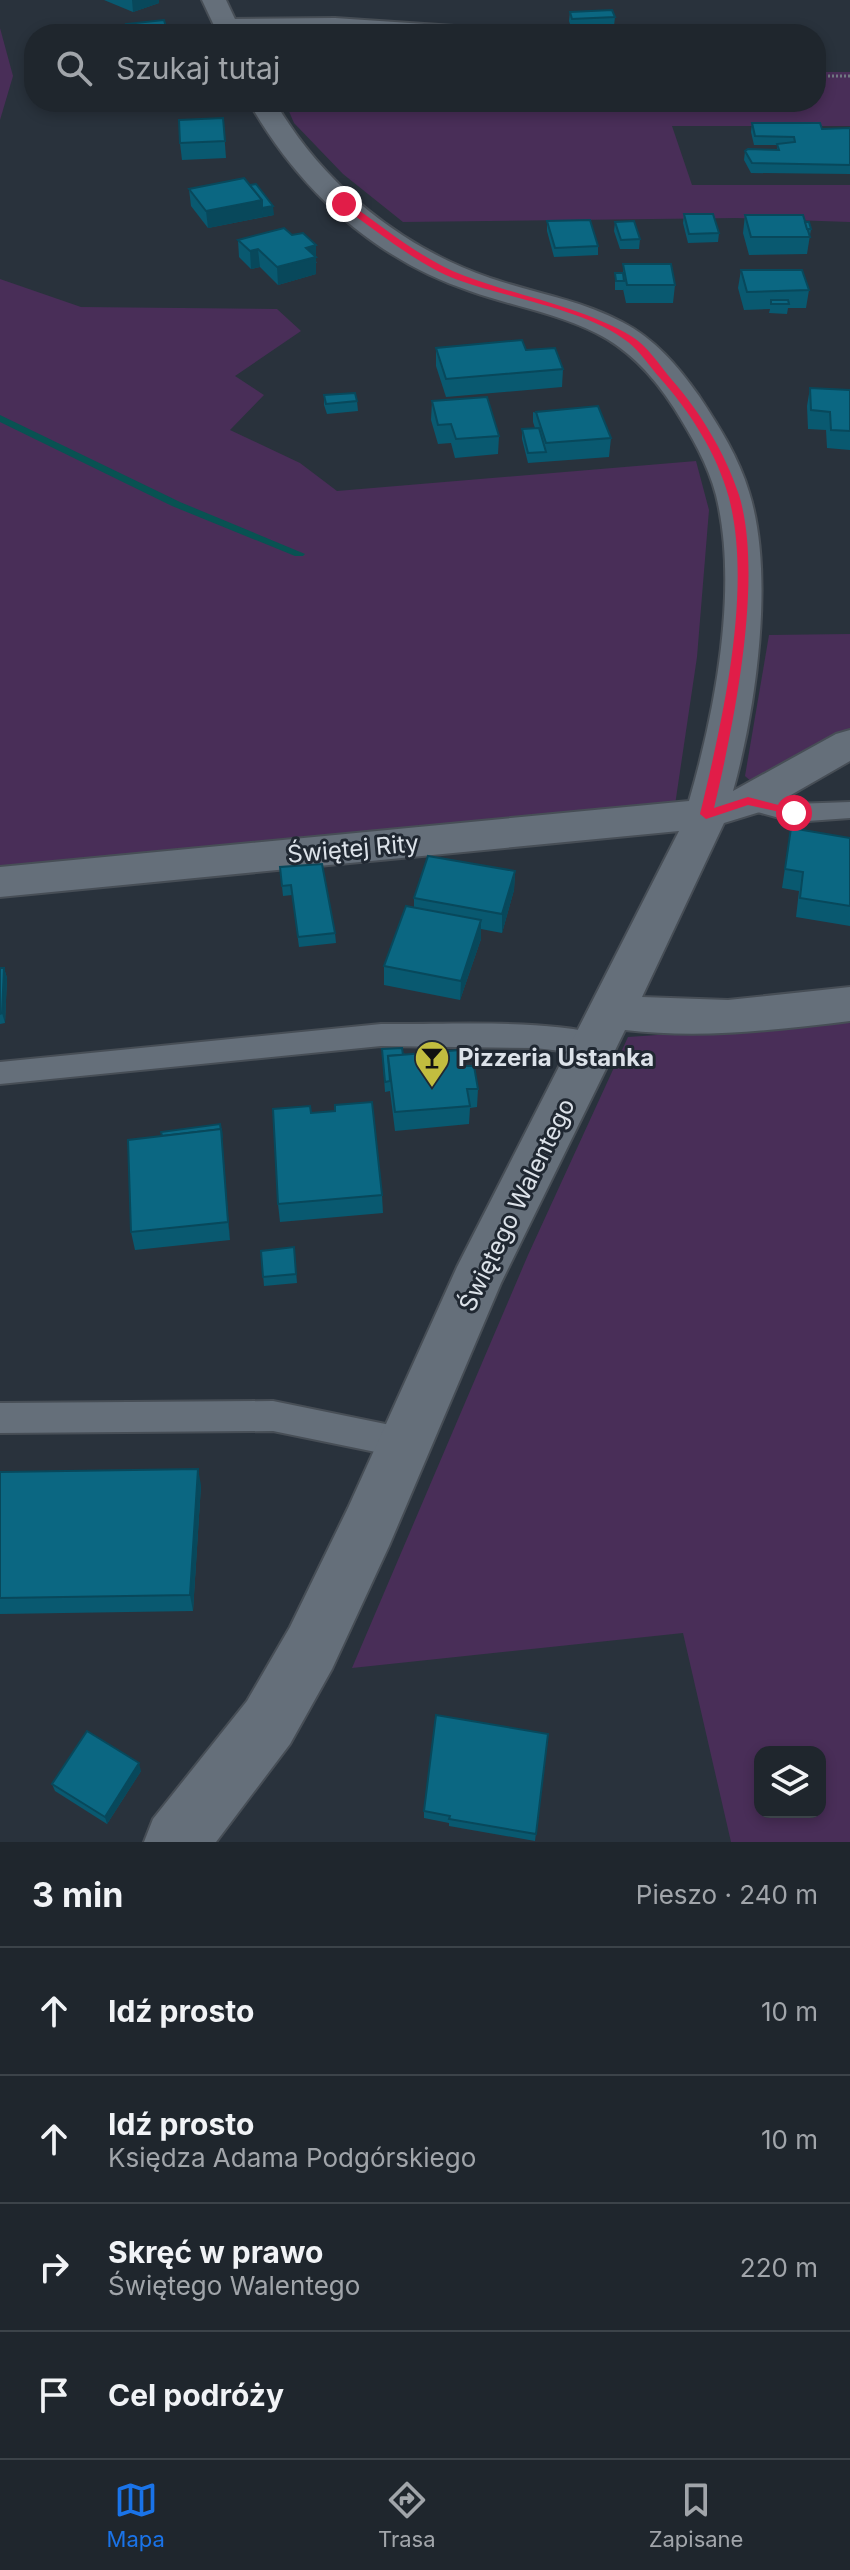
<!DOCTYPE html>
<html lang="pl">
<head>
<meta charset="utf-8">
<style>
	body { margin:0; font-family:Inter,sans-serif; background:#272e35; color:#f1f3f6 }
	.controls { position:absolute; right:24px; bottom:24px; display:grid; overflow:hidden; border-radius:16px; box-shadow:0 4px 12px #0003 }
	.controls button { width:72px; height:72px; display:grid; place-items:center; padding:0; border:0; border-bottom:2px solid #3c4349; background:#1f262d; color:#f1f3f6; font:40px sans-serif }
	.stop { position:absolute; width:24px; height:24px; margin:-18px; border:6px solid #e11d48; border-radius:50%; background:#fff }
	.stop.end { background:#e11d48; border-color:#fff; box-shadow:0 2px 8px #0008 }
	.list { margin:0; padding:0; list-style:none }
	h2 { display:flex; justify-content:space-between; align-items:center; height:104px; margin:0; padding:0 32px; font-size:34px }
	h2 small { font-size:26px; font-weight:400; color:#a1a5aa }
	.list li { display:grid; grid-template-columns:52px 1fr auto; gap:24px; align-items:center; box-sizing:border-box; height:128px; padding:0 32px; border-top:2px solid #3c4349 }
	.list b { display:block; font-size:30px; white-space:nowrap }
	.list p { margin:0; font-size:26px; white-space:nowrap; color:#a1a5aa }
	.list em { font-size:26px; font-style:normal; color:#a1a5aa }
	.icon { flex:none; width:44px; height:44px; fill:none; stroke:currentColor; stroke-width:2; stroke-linecap:round; stroke-linejoin:round }
	.map { position:relative; flex:none; width:850px; height:1842px; overflow:hidden }
	.search { position:absolute; background:#1f262d; box-shadow:0 4px 12px #0003; left:24px; right:24px; top:24px; height:88px; display:flex; align-items:center; gap:20px; box-sizing:border-box; padding:0 28px; border-radius:32px; color:#a1a5aa; font-size:30px }
	.sheet { height:616px; background:#1f262d }
	nav { display:flex; justify-content:space-around; align-items:center; box-sizing:border-box; height:112px; border-top:2px solid #3c4349; background:#1f262d; font-size:22px; color:#a1a5aa }
	nav a { display:grid; justify-items:center; gap:4px }
	nav .on { color:#1a73e8 }
	.map>svg:first-child { display:block }
	.green { fill:#492e58; fill-rule:evenodd }
	.lines { fill:none; stroke-linecap:round; stroke-linejoin:round }
	.stream { fill:#085252; fill-rule:evenodd }
	.service-casing { stroke:#474e56; stroke-width:4 }
	.minor-casing { stroke:#474e56; stroke-width:4 }
	.path { stroke:#717982; stroke-width:3; stroke-dasharray:2 2; stroke-linecap:butt }
	.service { fill:#656f7a; fill-rule:evenodd }
	.minor { fill:#656f7a; fill-rule:evenodd }
	.wall { fill:#095970 }
	.shaded-wall { fill:#08485b }
	.building { fill:#0b6782; stroke:#08485b; stroke-width:2 }
	.route { fill:#e11d48 }
	.labels { text-anchor:middle; stroke-width:6; stroke-linejoin:round; paint-order:stroke }
	.street-label { font-size:24px; fill:#dce2e9; stroke:#202832 }
	.poi-label { font-size:24px; font-weight:bold; fill:#dce2e9; stroke:#202832; text-anchor:start }
</style>
</head>
<body>
<div class="map">
<svg width="850" height="1842" viewBox="0 0 850 1842">
	<rect width="100%" height="100%" fill="#29323c"/>
	<g class="green">
		<path d="M250 18H341L441 24 437 34H257Z"/>
		<path d="M0 28 13 76 0 120Z"/>
		<path d="M816 72H850V126H672L692 185H850V222L737 218 403 222 343 174 294 123 285 102H816Z"/>
		<path d="M0 279 81 307 277 309 301 331 235 376 264 395 230 430 300 463 337 491 696 461 709 510 697 657 675 805 0 870Z"/>
		<path d="M850 634V729L754 784 745 776 769 635Z"/>
		<path d="M850 1015V1842H731L683 1633 352 1668 528 1255 628 1037 729 1030ZM760 1752H820V1812H760Z"/>
	</g>
	<g class="lines">
		<path class="stream" d="M0 415 180 502 305 554 303 556H295L172 506 0 422Z"/>
		<defs>
			<g id="service">
				<path d="M335 18 512 30 566 28 573 32 448 34 335 26 226 27 219 23 226 19Z"/>
				<path d="M748 793 794 804 850 802V818L794 822 739 807 736 801 739 795Z"/>
				<path d="M381 1024C444 1025 547 1018 606 1036L610 1044 606 1052 596 1055 535 1048 381 1046 0 1084V1062Z"/>
				<path d="M273 1401 405 1428 417 1432 421 1443 417 1454 405 1458 273 1431 0 1433V1403Z"/>
			</g>
			<g id="minor">
				<path d="M202 0H226L242 34H218Z"/>
				<path d="M249 102H275C323 184 400 247 490 278 534 293 581 300 622 322 655 339 678 366 699 396 719 426 739 458 749 492 775 574 756 709 733 791L836 734 850 730V761L763 811 724 823 642 997 728 1000 850 987V1021C774 1030 702 1039 625 1030L501 1283 389 1546 332 1669 290 1744 216 1842H144L153 1819 247 1701 290 1627 348 1508 457 1267 679 831 0 897V867L689 801C715 712 739 587 716 495 708 464 691 435 674 408 654 377 630 350 596 333 556 313 512 306 470 291 374 259 298 189 249 102Z"/>
			</g>
		</defs>
		<use href="#service" class="service-casing"/>
		<use href="#minor" class="minor-casing"/>
		<path class="path" d="M816 76H850"/>
		<use href="#service" class="service"/>
		<use href="#minor" class="minor"/>
	</g>
	<g class="wall">
		<path d="M104 0H159V3L133 12Z"/>
		<path d="M570 12 615 17 614 26 571 27 569 21Z"/>
		<path d="M159 102H225L210 103V109L161 112Z"/>
		<path d="M223 118 226 158 182 160 180 143Z"/>
		<path d="M752 123 822 129 850 128V174L751 173 744 160 745 151 777 150V145H754L751 132Z"/>
		<path d="M244 178 274 215 208 228 191 206 189 189Z"/>
		<path d="M684 214 719 233 718 242 688 243 683 223Z"/>
		<path d="M745 215 805 222 811 229 807 254 749 255 743 233Z"/>
		<path d="M547 221 598 246V255L554 257 547 231Z"/>
		<path d="M615 222 640 239 639 249H620L614 231Z"/>
		<path d="M238 240 317 262 316 263V274L278 285 260 267 251 269 239 257Z"/>
		<path d="M623 264 675 285 673 303H626L623 289V290H615V273H623Z"/>
		<path d="M741 270 809 290 806 308H788L787 314 769 313 770 309 744 310 738 288Z"/>
		<path d="M436 348 563 369 562 387 446 397 436 366Z"/>
		<path d="M810 388 850 390V450L827 448 826 430 808 429 807 406Z"/>
		<path d="M324 395 357 401 358 411 327 414 324 405Z"/>
		<path d="M432 401 499 436 498 454 455 458 451 443 438 444 431 420Z"/>
		<path d="M533 412 611 438 609 457 528 463 522 439V429L535 428 533 422Z"/>
		<path d="M791 828 850 838V926L796 917 799 891 782 888Z"/>
		<path d="M280 867 335 933 336 943 299 947 292 895 283 896Z"/>
		<path d="M515 871 514 890 502 933 481 929V939L460 1000 384 985V966L414 907V898Z"/>
		<path d="M0 968H4L7 978 5 1023 0 1024Z"/>
		<path d="M382 1049 463 1066 478 1089 477 1107 470 1108 469 1124 395 1131 390 1091 385 1092Z"/>
		<path d="M220 1124 230 1240 135 1250 131 1232 162 1136Z"/>
		<path d="M382 1195 383 1213 280 1222 278 1204Z"/>
		<path d="M294 1247 297 1283 264 1286 261 1251Z"/>
		<path d="M0 1472 201 1485 193 1611 0 1614Z"/>
		<path d="M548 1734 535 1841 449 1826V1823L424 1818V1811Z"/>
		<path d="M141 1771 107 1824 55 1791 52 1784Z"/>
	</g>
	<g class="shaded-wall">
		<path d="M132 0H159V3L133 12Z"/>
		<path d="M262 200 263 217 208 228 206 211Z"/>
		<path d="M273 206 274 215 263 217 262 208Z"/>
		<path d="M316 245V274L278 285 277 267 306 248Z"/>
		<path d="M258 249 260 267 251 269 250 251Z"/>
		<path d="M515 871 514 890 502 933V914Z"/>
		<path d="M481 920V939L460 1000 461 981Z"/>
		<path d="M4 968 7 978 5 1023 2 1013Z"/>
		<path d="M221 1129 223 1148 230 1240 228 1222Z"/>
		<path d="M198 1469 201 1485 193 1611 190 1595Z"/>
		<path d="M139 1763 141 1771 107 1824 105 1817Z"/>
	</g>
	<g class="building">
		<path d="M612 10 615 17 572 19 570 12Z"/>
		<path d="M164 20 168 34H129L126 24Z"/>
		<path d="M570 26 572 34H532L530 28Z"/>
		<rect x="450" y="33" width="46" height="1"/>
		<path d="M223 118 225 141 180 143 179 120Z"/>
		<path d="M752 123H820L822 129 850 128V165L752 163 745 151 748 149 779 150 777 144 795 142 794 137 755 136Z"/>
		<path d="M244 178 262 200 206 211 189 189Z"/>
		<path d="M256 184 273 206 262 208V200L250 185Z"/>
		<path d="M684 214H713L719 233 689 234Z"/>
		<path d="M745 215H803L810 237H751Z"/>
		<path d="M590 220 598 246 555 248 547 221Z"/>
		<path d="M634 221 640 239 621 240 615 222Z"/>
		<path d="M805 222H809L811 229H807Z"/>
		<path d="M284 228 292 235 303 233 316 245 306 248 316 257 277 267 258 249 250 251 238 240Z"/>
		<path d="M623 264H671L675 285H627Z"/>
		<path d="M741 270H802L809 290 747 292Z"/>
		<path d="M615 273H623L624 281H616Z"/>
		<path d="M771 300H788L789 304H771Z"/>
		<path d="M522 340 526 350 555 348 563 369 446 379 436 348Z"/>
		<path d="M810 388 850 390V431L831 430 830 412 811 410Z"/>
		<path d="M355 393 357 401 326 404 324 395Z"/>
		<path d="M487 397 499 436 456 439 451 424 438 425 432 401Z"/>
		<path d="M598 406 611 438 546 443 536 412Z"/>
		<path d="M539 428 546 452 528 453 522 429Z"/>
		<path d="M791 828 850 838V906L800 898 803 872 785 869Z"/>
		<path d="M428 856 515 871 502 914 414 898Z"/>
		<path d="M322 864 335 933 298 937 291 885 282 886 280 867Z"/>
		<path d="M406 906 481 920 461 981 384 966Z"/>
		<path d="M0 968H4L2 1013 0 1014Z"/>
		<path d="M402 1048 403 1055 388 1056 390 1081 385 1082 382 1049Z"/>
		<path d="M460 1050 463 1066H474L478 1089H467L470 1106 395 1112 388 1056Z"/>
		<path d="M372 1102 382 1195 278 1204 273 1109 310 1106 311 1113 335 1111V1105Z"/>
		<path d="M220 1124 222 1138 221 1129 162 1136 161 1132Z"/>
		<path d="M221 1129 228 1222 131 1232 128 1140Z"/>
		<path d="M294 1247 296 1274 263 1277 261 1251Z"/>
		<path d="M198 1469 190 1595 0 1598V1472Z"/>
		<path d="M436 1715 548 1734 536 1834 449 1819 450 1816 424 1811Z"/>
		<path d="M87 1731 139 1763 105 1817 52 1784Z"/>
	</g>
	<path class="route" d="M341 202H347C385 228 422 260 465 276 520 297 580 306 631 336 647 345 660 366 672 380 701 413 725 453 739 495 764 577 734 724 714 808L748 797 798 810V816L748 805 706 819 700 814C722 723 753 590 729 498 717 453 690 412 660 378 650 367 640 351 628 342 588 310 508 298 458 280 416 264 379 232 341 206Z"/>
	<defs>
		<symbol id="bar-pin" viewBox="-11 -11 22 30"><path d="M0 17L-7.5 6A9.5 9.5 0 1 1 7.5 6Z" fill="#c2bd3f" stroke="#202832"/><path d="M-6-5H6L.8 .8V4.5H3.5V6h-7V4.5H-.8V.8Z" fill="#111"/></symbol>
	</defs>
	<g fill-rule="evenodd">
		<use href="#bar-pin" x="412" y="1038" width="40" height="54"/>
	</g>
	<g class="labels">
		<g class="street-label">
			<text transform="translate(353 849) rotate(-5)" y="8">Świętej Rity</text>
			<text transform="translate(517 1205) rotate(-64)" y="8">Świętego Walentego</text>
		</g>
		<g class="poi-label">
			<text x="458" y="1066">Pizzeria Ustanka</text>
		</g>
	</g>
</svg>
<div class="controls">
<button><svg class="icon" aria-label="layers" viewBox="0 0 24 24"><path d="M12 4l9 5-9 5-9-5zM3 14l9 5 9-5"/></svg></button>
</div>
<div class="stop" style="left:794px;top:813px"></div>
<div class="stop end" style="left:344px;top:204px"></div>
<div class="search"><svg class="icon" aria-label="search" viewBox="0 0 24 24"><circle cx="10" cy="10" r="6"/><path d="M15 15l6 6"/></svg>Szukaj tutaj</div>
</div>
<section class="sheet">
<h2>3 min<small>Pieszo · 240 m</small></h2>
<ul class="list">
<li><svg class="icon" aria-label="ahead" viewBox="0 0 24 24"><path d="M12 20V5M6 11l6-6 6 6"/></svg><div><b>Idź prosto</b></div><em>10 m</em></li>
<li><svg class="icon" aria-label="ahead" viewBox="0 0 24 24"><path d="M12 20V5M6 11l6-6 6 6"/></svg><div><b>Idź prosto</b><p>Księdza Adama Podgórskiego</p></div><em>10 m</em></li>
<li><svg class="icon" aria-label="right" viewBox="0 0 24 24"><path d="M7 20v-9h11M14 6l5 5-5 5"/></svg><div><b>Skręć w prawo</b><p>Świętego Walentego</p></div><em>220 m</em></li>
<li><svg class="icon" aria-label="arrive" viewBox="0 0 24 24"><path d="M6 21V4h12l-3 4 3 4H6"/></svg><div><b>Cel podróży</b></div></li>
</ul>
</section>
<nav>
<a class="on"><svg class="icon" aria-label="map" viewBox="0 0 24 24"><path d="M3 6l6-2 6 2 6-2v14l-6 2-6-2-6 2zM9 4v14M15 6v14"/></svg>Mapa</a>
<a><svg class="icon" aria-label="directions" viewBox="0 0 24 24"><path d="M12 3l9 9-9 9-9-9zM9 14v-3h6M13 9l2 2-2 2"/></svg>Trasa</a>
<a><svg class="icon" aria-label="saved" viewBox="0 0 24 24"><path d="M7 4h10v16l-5-4-5 4z"/></svg>Zapisane</a>
</nav>
</body>
</html>
